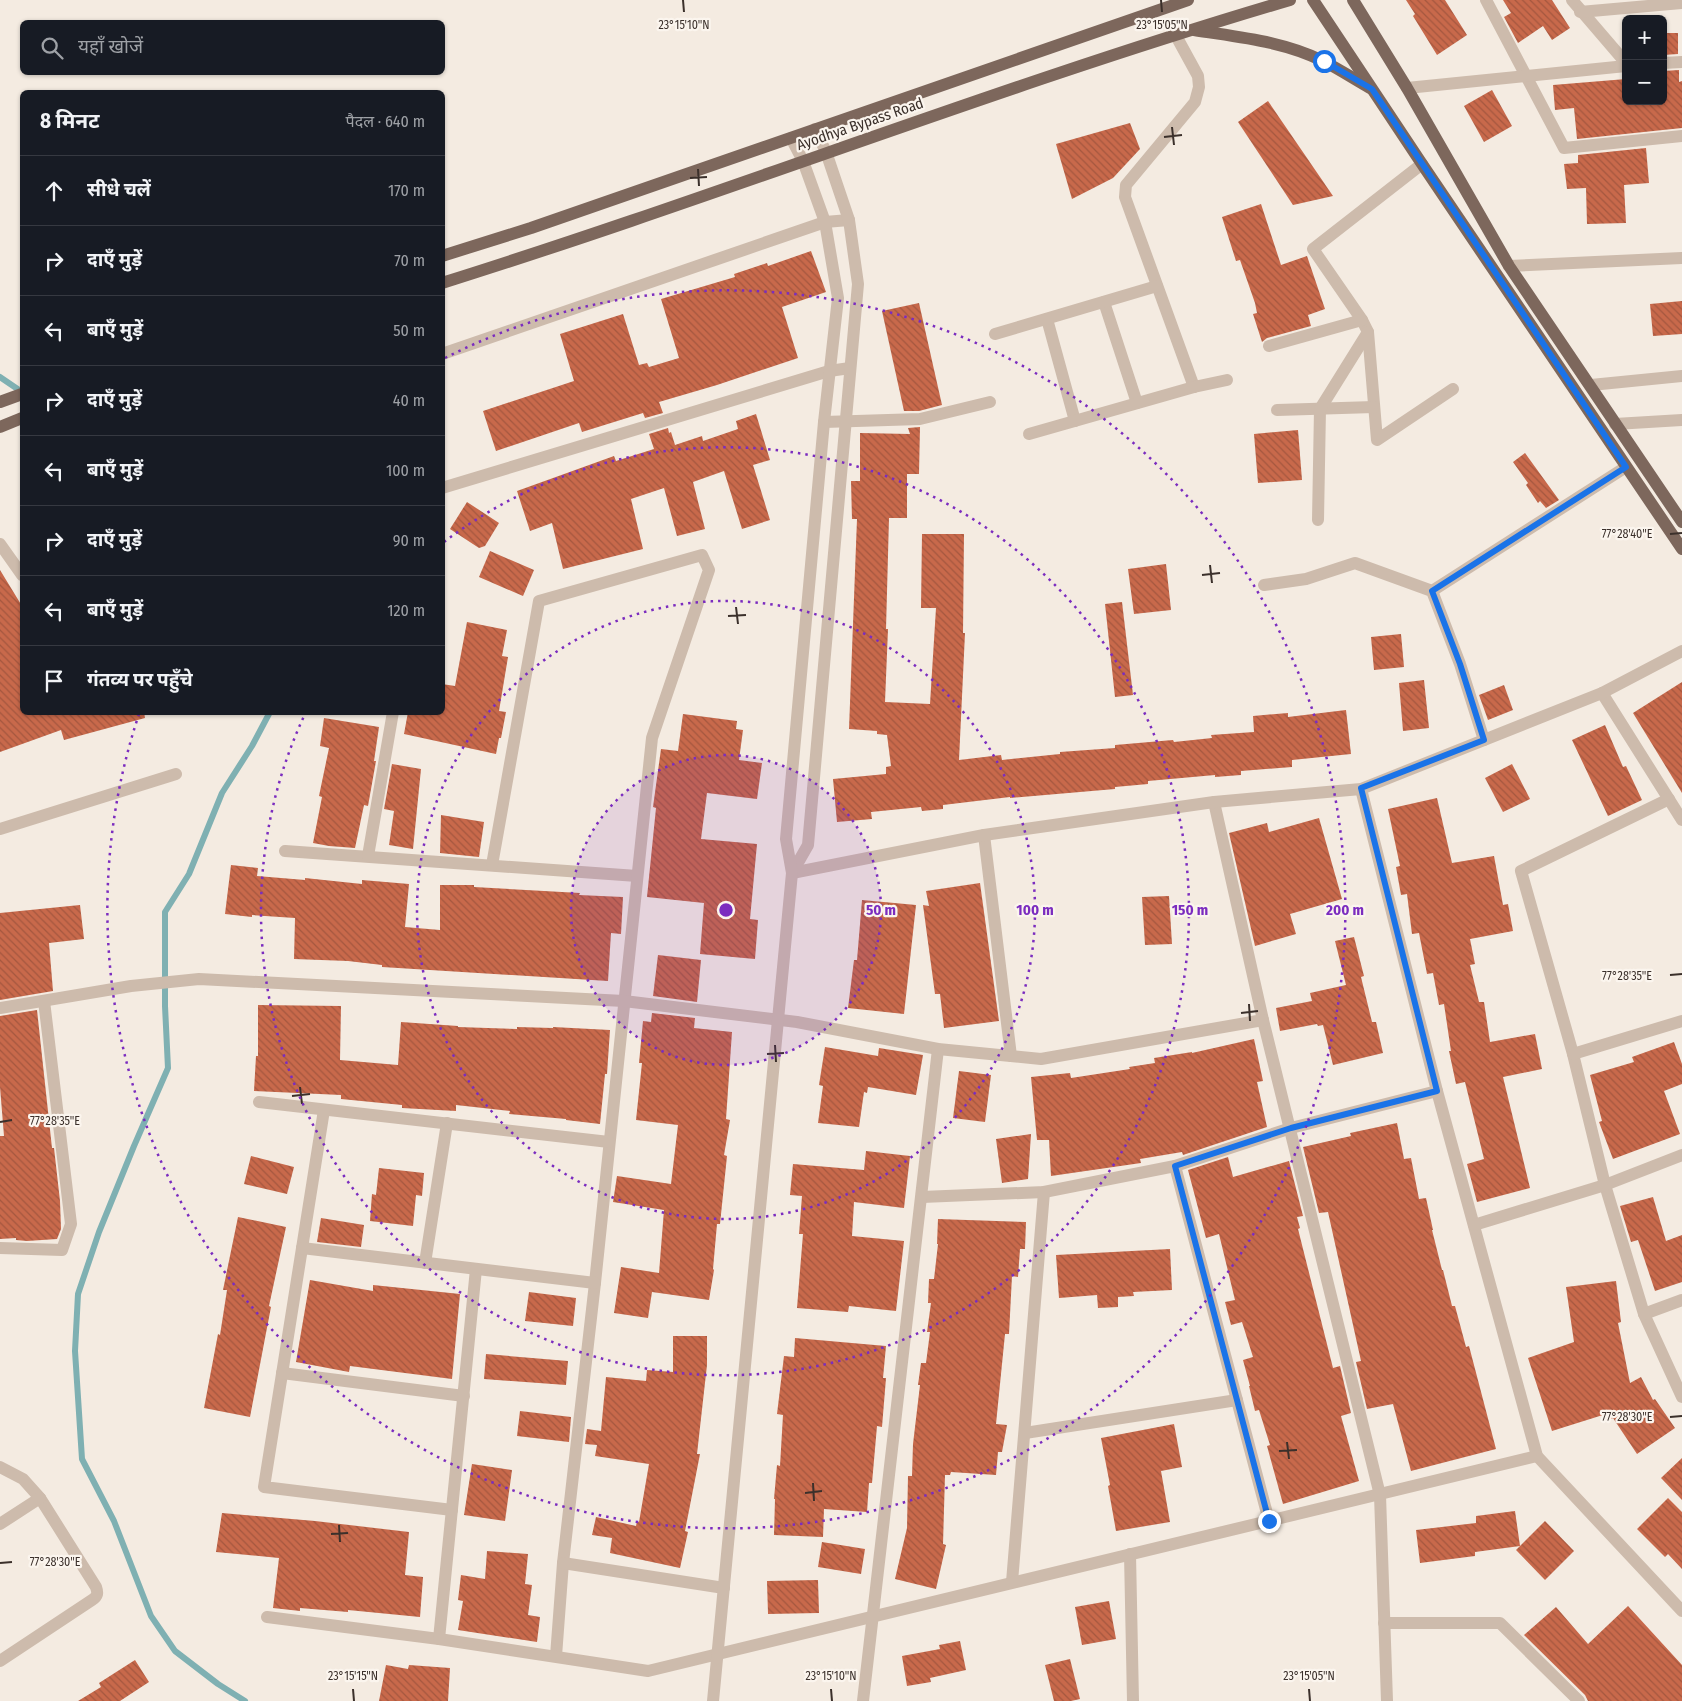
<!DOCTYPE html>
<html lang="hi">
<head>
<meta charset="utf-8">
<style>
	body { margin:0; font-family:"Fira Sans Condensed","Noto Sans Devanagari",sans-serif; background:#20242c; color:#f1f3f6 }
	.controls { position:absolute; right:15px; top:15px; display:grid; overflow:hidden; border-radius:8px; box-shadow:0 1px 4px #0004 }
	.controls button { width:45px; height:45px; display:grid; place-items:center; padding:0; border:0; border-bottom:1px solid #363941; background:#171b24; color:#f1f3f6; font:25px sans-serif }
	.stop { position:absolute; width:15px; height:15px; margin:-11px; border:4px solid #1a73e8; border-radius:50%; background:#fff }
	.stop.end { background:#1a73e8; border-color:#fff; box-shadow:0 1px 5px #0008 }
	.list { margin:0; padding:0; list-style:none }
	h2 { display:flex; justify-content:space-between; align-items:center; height:65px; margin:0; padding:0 20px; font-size:21px }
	h2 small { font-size:16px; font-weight:400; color:#9ea1a6 }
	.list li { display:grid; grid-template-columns:32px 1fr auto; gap:15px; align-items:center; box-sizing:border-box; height:70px; padding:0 20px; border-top:1px solid #363941 }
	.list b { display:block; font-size:19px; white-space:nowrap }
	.list em { font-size:16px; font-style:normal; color:#9ea1a6 }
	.icon { flex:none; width:28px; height:28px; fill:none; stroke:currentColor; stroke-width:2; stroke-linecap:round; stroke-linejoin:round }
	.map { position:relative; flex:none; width:1682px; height:1701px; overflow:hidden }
	.search { position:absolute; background:#171b24; box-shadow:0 1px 4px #0004; left:20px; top:20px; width:425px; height:55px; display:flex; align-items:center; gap:12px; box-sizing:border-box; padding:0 18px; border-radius:8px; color:#9ea1a6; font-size:19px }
	.panel { position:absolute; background:#171b24; box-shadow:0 1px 4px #0004; left:20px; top:90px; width:425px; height:625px; border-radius:8px }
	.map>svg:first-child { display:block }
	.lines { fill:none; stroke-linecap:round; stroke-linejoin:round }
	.stream { stroke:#7fb0b2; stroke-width:6 }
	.building { fill:url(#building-back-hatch) }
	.service { stroke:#cdbbac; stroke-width:12 }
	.minor { stroke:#cdbbac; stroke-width:12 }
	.tertiary { stroke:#cdbbac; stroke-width:12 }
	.primary { stroke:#7d675c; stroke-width:12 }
	.route { stroke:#1a73e8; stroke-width:6 }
	.ticks { fill:none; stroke:#3b302b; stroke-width:2 }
	.ring { fill:none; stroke:#7b2cbf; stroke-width:2.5; stroke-dasharray:2.5 5 }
	.labels { text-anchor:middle; stroke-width:4.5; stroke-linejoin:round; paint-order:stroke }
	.street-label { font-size:15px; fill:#3b302b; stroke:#fbf5ee }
	.ticks-label { font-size:12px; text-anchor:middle; fill:#3b302b; stroke:#fbf5ee; stroke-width:4.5; stroke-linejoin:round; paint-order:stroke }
	.centre { fill:#7b2cbf; stroke:#fbf5ee; stroke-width:2.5 }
	.ring-label { font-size:15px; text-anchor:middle; font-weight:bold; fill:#7b2cbf; stroke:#fbf5ee; stroke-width:4.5; stroke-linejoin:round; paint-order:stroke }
</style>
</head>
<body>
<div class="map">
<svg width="1682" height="1701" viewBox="0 0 1682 1701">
	<defs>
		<pattern id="building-back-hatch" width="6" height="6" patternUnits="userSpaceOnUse" patternTransform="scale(1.25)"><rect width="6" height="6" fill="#c8694b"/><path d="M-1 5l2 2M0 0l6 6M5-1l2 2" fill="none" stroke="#a4573f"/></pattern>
	</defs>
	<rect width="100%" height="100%" fill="#f4ebe1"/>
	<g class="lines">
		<g class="stream">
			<path d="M0 377 22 392"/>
			<path d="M245 1701 218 1684 175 1651 151 1616 114 1521 82 1459 75 1351 78 1294 99 1232 134 1146 168 1068 165 1006V912L189 874 222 793 252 746 270 712"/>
		</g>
	</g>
	<g class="building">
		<path d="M1406 0H1445L1467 35 1437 55 1413 16 1415 14Z"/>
		<path d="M1503 0H1552L1570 28 1552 40 1543 26 1518 43 1504 17 1511 13Z"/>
		<path d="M1663 33H1678V54L1663 55Z"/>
		<path d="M1679 70V82L1682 81V128L1577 139 1574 108 1555 110 1553 85 1626 79V101H1663V71Z"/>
		<path d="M1492 90 1512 126 1484 142 1464 106Z"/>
		<path d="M1268 101 1333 196 1293 205 1238 122Z"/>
		<path d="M1130 123 1140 149 1113 178 1072 199 1056 144Z"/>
		<path d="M1646 148 1649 183 1624 185 1626 223 1587 224 1586 188 1567 189 1564 164 1578 163V155Z"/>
		<path d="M1261 204 1281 265 1307 256 1325 309 1308 315 1311 326 1267 338 1262 342 1253 314 1257 313 1255 303 1240 260 1236 261 1222 217Z"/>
		<path d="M811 251 826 292 782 307 798 358 717 385 659 402 663 413 645 418 643 413 582 432 579 423 496 451 483 411 574 381 560 334 623 314 639 365 647 363 649 367 679 358 661 299 735 277 734 274 767 263 768 266Z"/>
		<path d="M1682 301V334L1653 336 1650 304Z"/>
		<path d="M919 303 942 405 919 411H904L882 311Z"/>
		<path d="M756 414 770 460 753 465 770 520 742 529 724 471 693 482 705 529 677 536 664 488 631 499 643 549 563 569 552 523 530 531 517 491 614 456 616 461 654 449 649 434 668 428 669 433 671 432 675 445 702 436 703 441 738 429 736 421Z"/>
		<path d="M920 427 919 474H907V518H889L886 629H888L885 702 930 704 936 608H921L922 534H964L963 633H965L959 760 1001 755 1002 760 1060 754V752L1115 748V745L1173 740 1174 742 1212 738 1211 735 1254 732 1253 716 1288 713V717L1346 710 1351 754 1292 760V767L1241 771V775L1215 777V775L1148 781V784L1115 787V789L1010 798V797L943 805V809L922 811 921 807 871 812 872 819 837 822 833 779 886 774V767L891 766 887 735 877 734V731L849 729 857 519H852L851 481H860V433L910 434 908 428Z"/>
		<path d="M1298 430 1302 480 1258 483 1254 434Z"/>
		<path d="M1525 453 1559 500 1546 508 1540 501 1538 503 1526 485 1528 483 1513 462Z"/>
		<path d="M467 502 499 523 485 546 479 548 450 529Z"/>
		<path d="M490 551 534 570 523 596 479 577Z"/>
		<path d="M1166 564 1171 610 1134 614 1128 569Z"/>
		<path d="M0 570 22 606V712H144L145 718 64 740 61 730 0 752Z"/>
		<path d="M1122 602 1133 695 1115 697 1105 604Z"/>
		<path d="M467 622 507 630 502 656 508 657 499 711 506 712 501 738H499L496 754 404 734 408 712H442V684L455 686Z"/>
		<path d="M1401 634 1404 667 1374 670 1371 637Z"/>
		<path d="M1424 680 1429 728 1403 731 1399 683Z"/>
		<path d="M1682 682V793L1633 713Z"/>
		<path d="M1504 685 1513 710 1488 720 1479 695Z"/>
		<path d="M683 714 737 721 736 729 743 730 739 760 762 763 757 799 707 793 701 839 757 844 750 919 758 920 755 959 700 954 704 903 647 897 656 808 653 807 661 749 678 751Z"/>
		<path d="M324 718 379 727 374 761H376L368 806 364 805 355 848 329 846 313 843 322 797 319 796 329 748 320 746Z"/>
		<path d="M1605 725 1623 767 1626 766 1642 800 1608 816 1572 740Z"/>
		<path d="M392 764 421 769 413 849 389 845 394 811 384 809Z"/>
		<path d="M1512 764 1530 799 1503 812 1485 778Z"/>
		<path d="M1437 798 1452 863 1494 856 1503 905 1508 904 1513 931 1470 939 1475 964 1470 965 1479 1002H1484L1490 1042 1535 1034 1542 1069 1503 1077 1530 1188 1477 1202 1467 1164 1484 1159 1465 1082 1456 1084 1449 1051H1451L1444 1004 1439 1005 1433 973 1427 974 1419 933 1412 934 1407 894 1401 895 1396 867 1400 866 1388 809Z"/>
		<path d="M441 815 484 822 479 857 440 853Z"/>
		<path d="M1319 818 1342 899 1290 914 1296 934 1255 946 1229 833 1267 823 1269 832Z"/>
		<path d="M231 865 258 868 257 876 305 880V878L362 884V880L409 884 405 927 440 930V885H474V887L580 893 579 895 623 897 621 934 611 933 608 981 382 967V965L348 961 294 959 295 918 252 915V917L225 914Z"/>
		<path d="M980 883 999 1021 944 1028 940 994H935L923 905 929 906 926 891Z"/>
		<path d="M1169 896 1172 944 1145 945 1142 897Z"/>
		<path d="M862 900 916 905 904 1014 848 1008 854 960H857Z"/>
		<path d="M80 905 84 939 49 943 53 991 0 1000V913Z"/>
		<path d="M1354 937 1364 976 1361 977 1372 1022H1376L1383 1053 1333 1065 1323 1025 1318 1026 1317 1024 1280 1031 1276 1008 1312 1001 1310 993 1346 985 1335 941Z"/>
		<path d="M658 955 701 960 697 1002 653 996Z"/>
		<path d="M258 1005 341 1006 340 1060 398 1065 401 1022 458 1026V1027L517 1029V1027L553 1028V1027L610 1030 607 1074H605L600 1124 566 1120V1119L509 1114 510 1111 456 1105V1111L402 1108V1105L341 1099V1095L254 1091 256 1056H258Z"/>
		<path d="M37 1010 52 1148H54L60 1201 61 1229 57 1239 27 1241 16 1240V1238L0 1239V1136H4L0 1087V1016Z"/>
		<path d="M652 1013 695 1018 694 1028 732 1032 726 1119 730 1120 724 1155 727 1156 720 1224H717L713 1269 714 1270 709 1300 652 1292 648 1318 614 1313 621 1267 659 1273 664 1210 613 1202 617 1176 671 1184 678 1125 636 1120 642 1063H639L643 1021 651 1022Z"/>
		<path d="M1254 1039 1263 1081 1257 1082 1267 1127 1183 1155 1182 1152 1140 1159 1141 1163 1051 1176 1049 1140H1037L1031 1077 1070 1073 1071 1078 1130 1069 1129 1067 1155 1063 1154 1058 1192 1052V1053Z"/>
		<path d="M1674 1042 1682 1064V1084L1664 1091 1680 1134 1613 1159 1599 1122 1602 1121 1590 1075 1634 1062 1632 1057Z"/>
		<path d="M825 1047 878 1056 879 1048 923 1055 916 1095 868 1087 867 1093 864 1092 859 1127 818 1123 823 1086 819 1085Z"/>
		<path d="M959 1071 991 1075 985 1122 953 1118Z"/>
		<path d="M1397 1123 1404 1159 1411 1158 1419 1199 1426 1198 1433 1230H1432L1442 1270H1443L1452 1306H1455L1466 1347 1469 1346 1496 1449 1411 1471 1393 1404 1367 1409 1356 1362 1361 1361 1328 1212 1319 1213 1303 1147 1351 1136 1350 1133Z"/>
		<path d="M1031 1134 1028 1179 1002 1183 996 1139Z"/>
		<path d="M866 1151 910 1156 904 1208 854 1202 852 1236 904 1241 896 1311 849 1306 848 1312 797 1308 803 1234H799L802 1196 790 1195 793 1164 864 1170Z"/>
		<path d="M251 1156 294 1167 287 1194 244 1184Z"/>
		<path d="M1228 1157 1233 1177 1289 1161 1303 1216 1297 1217 1300 1228 1298 1229 1333 1368 1340 1366 1351 1413 1341 1416 1359 1481 1283 1504 1267 1446 1270 1445 1259 1410 1255 1411 1249 1386H1250L1243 1360 1253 1357 1242 1322 1231 1325 1225 1302 1235 1300 1219 1234 1206 1238 1188 1170Z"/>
		<path d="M379 1168 424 1173 422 1196 416 1195 413 1226 370 1221 372 1194 376 1195Z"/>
		<path d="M1653 1197 1666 1241 1682 1235V1282L1655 1291 1638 1240 1631 1242 1620 1206Z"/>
		<path d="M238 1217 286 1227 269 1306 271 1307 266 1333 250 1417 204 1408 218 1334 220 1335 227 1290H223Z"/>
		<path d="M321 1218 364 1225 361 1247 317 1242Z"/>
		<path d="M938 1219 1026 1222 1025 1249H1020L1018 1277 1012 1276 1009 1334H1005L996 1424 1007 1425 1002 1452H998L996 1475 951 1472 950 1475H945L943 1544 946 1545 936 1589 895 1579 907 1528 908 1476H912L913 1444 920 1385H918L921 1363H926L930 1332H927L931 1303H928L929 1279H934L938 1244H937Z"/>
		<path d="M1170 1249 1172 1290 1133 1292 1134 1296 1118 1297V1307L1098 1308 1097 1295 1059 1298 1056 1255Z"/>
		<path d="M310 1280 373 1291V1285L460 1294 452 1379 350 1366 349 1372 296 1362Z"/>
		<path d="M1616 1281 1621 1322 1618 1323 1630 1383 1641 1377 1653 1400 1655 1399 1675 1428 1637 1454 1613 1418 1609 1420 1606 1414 1552 1431 1528 1358 1574 1342 1566 1287Z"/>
		<path d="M529 1292 576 1298 573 1326 525 1321Z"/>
		<path d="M673 1336H707V1365L697 1454H700L685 1531 688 1532 680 1568 610 1553 612 1538 592 1535 596 1517 636 1526 637 1521 639 1522 649 1464 595 1456 597 1445 585 1444 587 1429 601 1431 606 1377 646 1381 647 1370 673 1372Z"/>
		<path d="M795 1338 886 1346 883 1378H886L882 1427 877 1426 872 1483H869L867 1512 824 1509 823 1537 774 1535 775 1499H774L777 1465 780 1466 783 1415 777 1414 784 1356 794 1357Z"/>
		<path d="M486 1354 568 1361 566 1385 484 1379Z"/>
		<path d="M520 1411 571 1417 569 1442 517 1436Z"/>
		<path d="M1174 1424 1182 1467 1161 1471 1170 1522 1116 1531 1108 1486 1110 1485 1101 1438Z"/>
		<path d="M1682 1458V1500L1661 1478Z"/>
		<path d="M472 1464 512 1470 505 1521 464 1515Z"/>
		<path d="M1668 1498 1682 1512V1569L1668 1554 1665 1557 1637 1529Z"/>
		<path d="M1515 1511 1520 1546 1475 1552V1556L1420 1563 1416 1530 1476 1523V1516Z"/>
		<path d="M222 1513 315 1521 409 1532 405 1575 423 1577 420 1617 348 1610V1612L300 1608V1611L273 1608 279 1558 216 1552Z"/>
		<path d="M1545 1521 1574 1551 1545 1580 1516 1550Z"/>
		<path d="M822 1542 865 1549 861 1574 818 1567Z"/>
		<path d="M487 1551 528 1554 525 1584 532 1585 528 1615 540 1617 537 1642 458 1630 463 1601 458 1600 461 1575 485 1579Z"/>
		<path d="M818 1580 819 1613 768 1614 767 1581Z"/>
		<path d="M1109 1601 1116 1639 1082 1645 1075 1607Z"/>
		<path d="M1628 1606 1682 1665V1701H1588L1585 1695 1524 1635 1556 1607 1588 1644Z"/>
		<path d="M960 1641 966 1670 930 1678 931 1682 907 1686 902 1656 940 1649 939 1645Z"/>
		<path d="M1070 1659 1080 1699 1071 1701H1054L1045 1665Z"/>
		<path d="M135 1660 149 1682 120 1701H78L101 1687 99 1683Z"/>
		<path d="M386 1665 408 1669 409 1665 450 1668 448 1701H379Z"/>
	</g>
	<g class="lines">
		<g class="service">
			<path d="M1264 585 1306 579 1355 563 1432 591 1460 664 1484 740"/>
			<path d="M1432 591 1626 467"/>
		</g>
		<g class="minor">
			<path d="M1486 0 1564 148 1682 136"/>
			<path d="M1572 0 1626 63"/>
			<path d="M1580 12 1682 3"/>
			<path d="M1175 34 1198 76 1199 87 1195 102 1126 185 1125 197 1194 387"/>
			<path d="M1663 63 1682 62"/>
			<path d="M1407 88 1626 66"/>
			<path d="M1422 164 1313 249 1362 320 1368 332 1377 440 1453 389"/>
			<path d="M1509 266 1682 258"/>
			<path d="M1104 302 1137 403"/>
			<path d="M1047 319 1075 421"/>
			<path d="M995 334 1157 286"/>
			<path d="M1269 346 1362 320"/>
			<path d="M442 354 825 222 849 220"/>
			<path d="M1591 385 1682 376"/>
			<path d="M1277 410 1374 407"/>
			<path d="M824 422 920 419 990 402"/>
			<path d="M1615 424 1682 420"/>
			<path d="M1029 434 1194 387 1227 380"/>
			<path d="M442 488 829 371 850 368"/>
			<path d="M1318 520 1320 409 1368 332"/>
			<path d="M0 544 22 575"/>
			<path d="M1602 693 1682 820"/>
			<path d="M1361 789 1437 1091 1537 1456 1682 1611"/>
			<path d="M1669 799 1521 871 1573 1054 1605 1185 1644 1314 1682 1397"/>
			<path d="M1214 802 1263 1020 1380 1495 1387 1701"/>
			<path d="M0 829 176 774"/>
			<path d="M984 835 1011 1056"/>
			<path d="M285 851 637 876"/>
			<path d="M368 856 393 712"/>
			<path d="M492 865 539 601 702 555 709 570 652 738 595 1283 563 1563 556 1656"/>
			<path d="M792 873 984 835 1214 802 1361 789 1602 693 1682 651"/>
			<path d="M0 1008 131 986 199 979 624 1001 797 1022 938 1049 1041 1059 1263 1020"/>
			<path d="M1573 1054 1682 1021"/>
			<path d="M259 1102 609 1142"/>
			<path d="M324 1110 264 1487 452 1510"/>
			<path d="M1175 1166 1269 1521"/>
			<path d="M922 1197 1044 1192 1175 1166 1291 1128 1437 1091"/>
			<path d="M1474 1225 1605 1185 1682 1155"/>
			<path d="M0 1248 62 1250 71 1224 44 1001"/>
			<path d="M302 1248 595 1283"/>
			<path d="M425 1263 447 1123"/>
			<path d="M1644 1314 1682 1300"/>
			<path d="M282 1373 464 1396"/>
			<path d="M1025 1433 1237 1400"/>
			<path d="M0 1467 23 1479 40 1498 96 1587C98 1593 98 1596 92 1600L0 1661"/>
			<path d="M0 1524 40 1498"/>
			<path d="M1130 1554 1133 1701"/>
			<path d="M563 1563 724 1588"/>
			<path d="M1012 1582 1044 1192"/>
			<path d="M267 1617 439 1639 648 1671 1537 1456"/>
			<path d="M1384 1623H1500L1579 1701"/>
			<path d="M439 1639 476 1269"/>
			<path d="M863 1701 938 1049"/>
		</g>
		<g class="tertiary">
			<path d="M792 873 808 845 858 284 849 220 826 152 815 129"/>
			<path d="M713 1701 792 873 786 839 824 422 838 298 825 222 803 161 791 138"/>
		</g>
		<g class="primary">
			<path d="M1313 0 1422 164 1682 549"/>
			<path d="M1353 0 1407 88 1509 266 1682 522"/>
			<path d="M1194 30C1237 37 1283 41 1323 61 1339 69 1354 79 1370 88"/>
			<path d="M442 256 531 228 1188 0"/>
			<path d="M442 283C726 194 1004 84 1290 0"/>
			<path d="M0 402 22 394"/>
			<path d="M0 427 22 418"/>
		</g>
	</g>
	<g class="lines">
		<path class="route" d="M1269 1521 1175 1166 1291 1128 1437 1091 1361 788 1484 740 1460 664 1432 591 1626 467 1372 89 1324 61"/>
	</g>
	<path class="ticks" d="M683 0 684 12M1161 0 1162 12M1172 127 1174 145M1164 137 1182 135M698 169 699 186M690 178 707 177M1670 534 1682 533M1210 565 1212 583M1202 575 1220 573M736 607 738 624M728 616 746 615M1670 975 1682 974M1249 1004 1250 1021M1241 1013 1258 1011M775 1045 776 1062M767 1054 784 1053M300 1087 302 1104M292 1096 310 1094M0 1122 12 1120M1670 1417 1682 1416M1287 1442 1289 1459M1279 1451 1297 1450M813 1483 814 1501M805 1493 822 1491M339 1525 340 1542M331 1534 348 1533M0 1563 12 1562M353 1689 354 1701M831 1689 832 1701M1309 1689 1310 1701"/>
	<circle cx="726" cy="910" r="155" fill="#7b2cbf" fill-opacity=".12"/>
	<g class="ring">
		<circle cx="726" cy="910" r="155"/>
		<circle cx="726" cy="910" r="309"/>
		<path d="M444 542A464 464 0 1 1 305 714"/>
		<path d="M445 358A619 619 0 1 1 139 714"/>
	</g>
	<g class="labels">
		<g class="street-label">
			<text transform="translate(860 124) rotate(-19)" y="5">Ayodhya Bypass Road</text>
		</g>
	</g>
	<g class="ticks-label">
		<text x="684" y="29">23°15'10"N</text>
		<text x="1162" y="29">23°15'05"N</text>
		<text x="1627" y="538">77°28'40"E</text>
		<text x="1627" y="980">77°28'35"E</text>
		<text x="55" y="1125">77°28'35"E</text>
		<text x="1627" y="1421">77°28'30"E</text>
		<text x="55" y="1566">77°28'30"E</text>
		<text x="353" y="1680">23°15'15"N</text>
		<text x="831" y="1680">23°15'10"N</text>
		<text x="1309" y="1680">23°15'05"N</text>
	</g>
	<circle cx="726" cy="910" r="8" class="centre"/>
	<g class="ring-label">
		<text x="881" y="915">50 m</text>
		<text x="1035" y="915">100 m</text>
		<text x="1190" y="915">150 m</text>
		<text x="1345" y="915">200 m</text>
	</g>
</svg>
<div class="controls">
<button>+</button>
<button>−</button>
</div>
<div class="stop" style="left:1324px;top:61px"></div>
<div class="stop end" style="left:1269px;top:1521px"></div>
<div class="search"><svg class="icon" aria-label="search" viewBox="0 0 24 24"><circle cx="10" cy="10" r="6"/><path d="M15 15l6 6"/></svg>यहाँ खोजें</div>
<section class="panel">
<h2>8 मिनट<small>पैदल · 640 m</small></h2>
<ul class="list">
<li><svg class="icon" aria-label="ahead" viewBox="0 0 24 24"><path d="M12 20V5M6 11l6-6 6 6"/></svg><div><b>सीधे चलें</b></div><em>170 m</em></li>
<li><svg class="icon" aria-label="right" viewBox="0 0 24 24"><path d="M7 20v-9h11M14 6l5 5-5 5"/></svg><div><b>दाएँ मुड़ें</b></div><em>70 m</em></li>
<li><svg class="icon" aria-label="left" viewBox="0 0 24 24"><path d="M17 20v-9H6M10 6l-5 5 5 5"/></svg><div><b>बाएँ मुड़ें</b></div><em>50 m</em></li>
<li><svg class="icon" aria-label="right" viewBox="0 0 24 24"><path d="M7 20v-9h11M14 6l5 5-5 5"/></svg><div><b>दाएँ मुड़ें</b></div><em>40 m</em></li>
<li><svg class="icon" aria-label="left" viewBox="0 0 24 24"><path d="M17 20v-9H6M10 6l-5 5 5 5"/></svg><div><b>बाएँ मुड़ें</b></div><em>100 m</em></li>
<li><svg class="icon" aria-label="right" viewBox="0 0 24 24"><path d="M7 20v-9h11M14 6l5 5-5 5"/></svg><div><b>दाएँ मुड़ें</b></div><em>90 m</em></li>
<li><svg class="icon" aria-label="left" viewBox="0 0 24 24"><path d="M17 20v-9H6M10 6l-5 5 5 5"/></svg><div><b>बाएँ मुड़ें</b></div><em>120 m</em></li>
<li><svg class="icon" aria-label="arrive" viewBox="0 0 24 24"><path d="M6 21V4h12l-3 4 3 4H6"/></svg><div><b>गंतव्य पर पहुँचे</b></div></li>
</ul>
</section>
</div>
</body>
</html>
